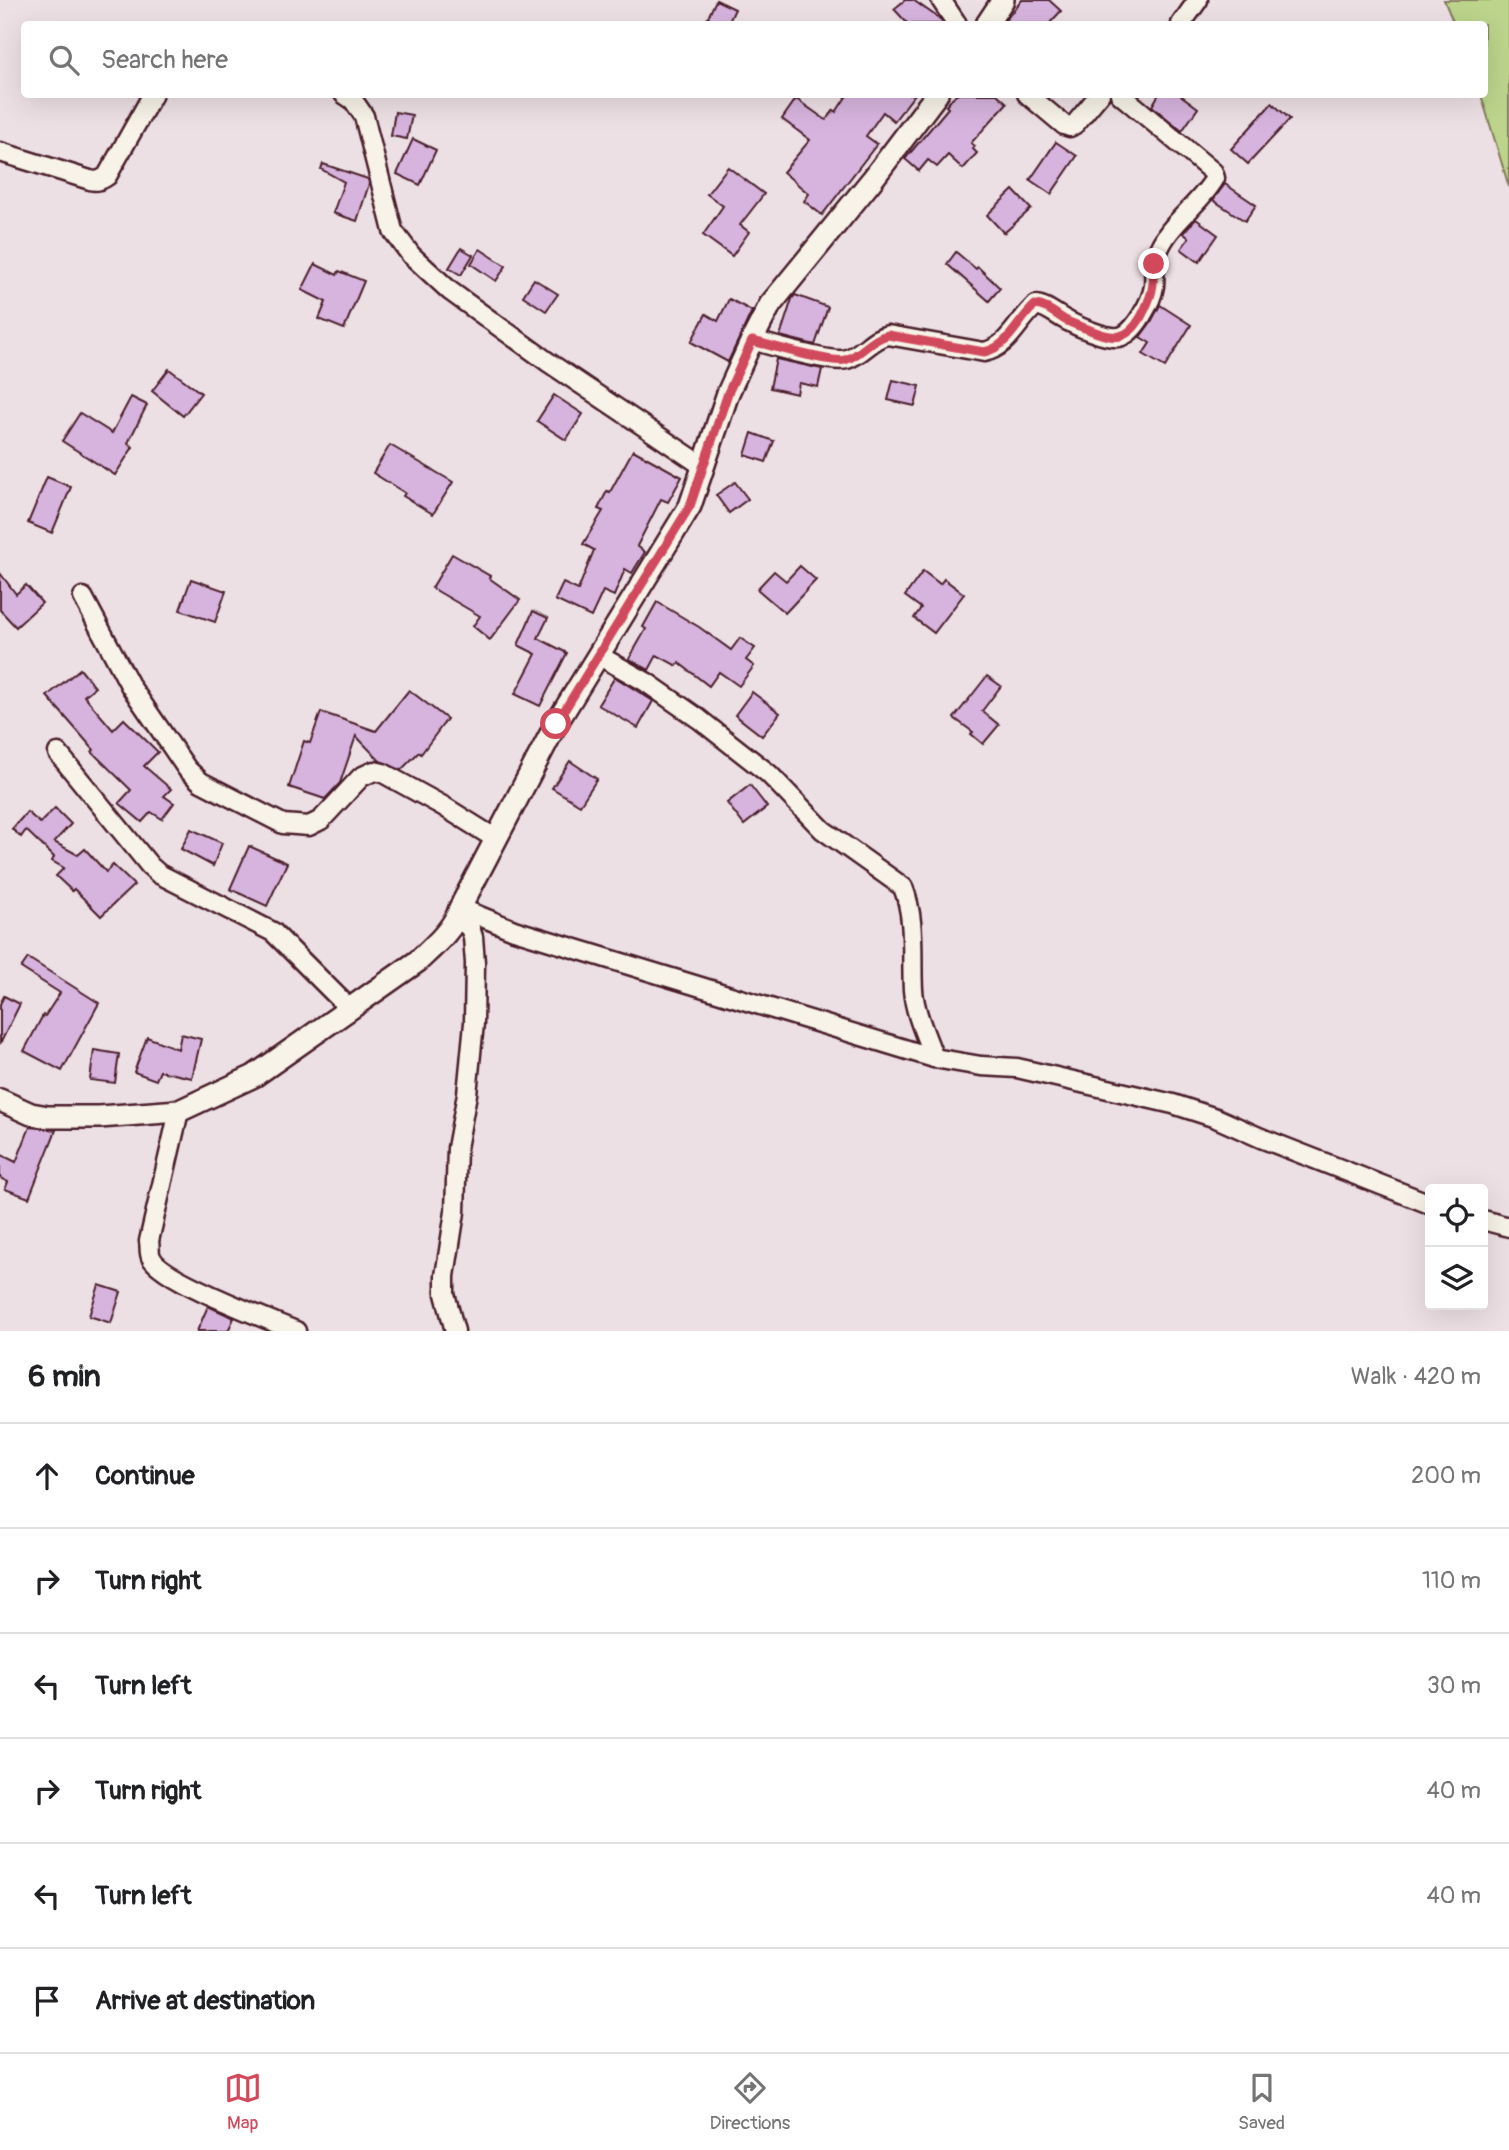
<!DOCTYPE html>
<html lang="en">
<head>
<meta charset="utf-8">
<style>
	body { margin:0; font-family:Pangolin,sans-serif; background:#f6f6f6; color:#202124 }
	.controls { position:absolute; right:21px; bottom:21px; display:grid; overflow:hidden; border-radius:7px; box-shadow:0 7px 28px #0002 }
	.controls button { width:63px; height:63px; display:grid; place-items:center; padding:0; border:0; border-bottom:2px solid #e0e0e0; background:#fff; color:#202124; font:35px sans-serif }
	.stop { position:absolute; width:21px; height:21px; margin:-16px; border:5px solid #d1495b; border-radius:50%; background:#fff }
	.stop.end { background:#d1495b; border-color:#fff; box-shadow:0 2px 7px #0008 }
	.list { margin:0; padding:0; list-style:none }
	h2 { display:flex; justify-content:space-between; align-items:center; height:91px; margin:0; padding:0 28px; font-size:30px }
	h2 small { font-size:23px; font-weight:400; color:#757577 }
	.list li { display:grid; grid-template-columns:46px 1fr auto; gap:21px; align-items:center; box-sizing:border-box; height:105px; padding:0 28px; border-top:2px solid #e0e0e0 }
	.list b { display:block; font-size:26px; white-space:nowrap }
	.list em { font-size:23px; font-style:normal; color:#757577 }
	.icon { flex:none; width:38px; height:38px; fill:none; stroke:currentColor; stroke-width:2; stroke-linecap:round; stroke-linejoin:round }
	.map { position:relative; flex:none; width:1509px; height:1331px; overflow:hidden }
	.search { position:absolute; background:#fff; box-shadow:0 7px 28px #0002; left:21px; right:21px; top:21px; height:77px; display:flex; align-items:center; gap:18px; box-sizing:border-box; padding:0 24px; border-radius:7px; color:#757577; font-size:26px }
	.sheet { height:721px; background:#fff }
	nav { display:flex; justify-content:space-around; align-items:center; box-sizing:border-box; height:98px; border-top:2px solid #e0e0e0; background:#fff; font-size:19px; color:#757577 }
	nav a { display:grid; justify-items:center; gap:4px }
	nav .on { color:#d1495b }
	.map>svg:first-child { display:block }
	.green { fill:#bcd48b; stroke:#837a5b; stroke-width:2 }
	.building { fill:#d7b4de; stroke:#4a1f2b; stroke-width:2 }
	.lines { fill:none; stroke-linecap:round; stroke-linejoin:round }
	.minor-casing { stroke:#4a1f2b; stroke-width:23 }
	.tertiary-casing { stroke:#4a1f2b; stroke-width:26 }
	.minor { stroke:#f7f3e8; stroke-width:18 }
	.tertiary { stroke:#f7f3e8; stroke-width:21 }
	.route { stroke:#d1495b; stroke-width:9 }
</style>
</head>
<body>
<div class="map">
<svg width="1509" height="1331" viewBox="0 0 1509 1331">
	<rect width="100%" height="100%" fill="#ede0e5"/>
	<filter id="ink" filterUnits="userSpaceOnUse"><feTurbulence type="fractalNoise" baseFrequency=".0143" numOctaves="2"/><feDisplacementMap in="SourceGraphic" scale="14" xChannelSelector="R" yChannelSelector="G"/><feConvolveMatrix kernelMatrix="1 2 1 2 8 2 1 2 1" color-interpolation-filters="sRGB"/></filter>
	<g filter="url(#ink)">
		<path class="green" d="M1444 0H1509V187L1481 95 1484 94V24H1454Z"/>
		<g class="building">
			<path d="M716 0 735 9 728 24H705Z"/>
			<path d="M905 0H913L940 19 944 24H908L894 9Z"/>
			<path d="M1022 0H1049L1061 11 1049 24H1002Z"/>
			<path d="M848 94H915L894 121 883 112 866 136 877 144 822 215 804 201 809 194 783 172 810 140 782 119 796 99 826 120 834 110 836 112Z"/>
			<path d="M956 94H997L1007 103 971 143 975 146 973 149 977 153 963 169 948 155 937 167 928 160 919 171 905 159 948 108 946 106Z"/>
			<path d="M1159 94H1179L1198 108 1182 131 1152 106Z"/>
			<path d="M1272 103 1290 119 1248 164 1231 149Z"/>
			<path d="M395 112 412 115 407 139 391 136Z"/>
			<path d="M413 139 436 150 420 185 397 174Z"/>
			<path d="M1056 142 1077 156 1051 194 1030 180Z"/>
			<path d="M323 164 368 179 369 184 357 221 333 213 344 182 321 169Z"/>
			<path d="M728 167 764 194 740 225 749 232 732 256 703 235 723 206 707 194Z"/>
			<path d="M1225 184 1256 205 1245 221 1213 200Z"/>
			<path d="M1013 190 1031 209 1004 233 987 215Z"/>
			<path d="M1196 219 1218 235 1199 262 1181 249 1189 238 1183 233Z"/>
			<path d="M461 248 473 255 461 275 449 268Z"/>
			<path d="M480 249 506 266 496 281 471 264Z"/>
			<path d="M956 252 976 269 978 267 1000 288 989 301 947 264Z"/>
			<path d="M315 264 337 275 339 271 364 281 344 329 319 319 326 302 302 290Z"/>
			<path d="M534 279 558 294 546 311 523 296Z"/>
			<path d="M795 295 828 307 815 345 780 336 792 299Z"/>
			<path d="M729 299 752 311 728 362 691 342 706 314 718 321Z"/>
			<path d="M1160 305 1191 325 1165 367 1143 354 1150 343 1140 337 1151 322Z"/>
			<path d="M776 359 822 369 818 387 799 383 797 394 770 388Z"/>
			<path d="M169 369 201 393 183 416 152 391Z"/>
			<path d="M893 380 920 386 915 406 888 400Z"/>
			<path d="M554 395 583 414 566 440 537 421Z"/>
			<path d="M131 397 147 405 128 443 133 447 115 475 62 441 80 413 112 433Z"/>
			<path d="M752 433 774 441 766 462 745 455Z"/>
			<path d="M390 445 453 482 433 514 403 496 405 493 373 473Z"/>
			<path d="M633 450 682 477 668 502 661 499 637 546 645 552 632 573 625 569 614 596 603 591 591 617 555 600 563 583 578 590 594 550 583 544 603 511 598 509 607 491 610 492Z"/>
			<path d="M47 477 71 487 52 533 28 523Z"/>
			<path d="M735 482 748 499 729 513 716 495Z"/>
			<path d="M452 554 490 576 489 578 520 600 490 640 473 626 480 616 432 588Z"/>
			<path d="M800 566 816 580 785 613 757 589 774 571 786 581Z"/>
			<path d="M923 571 940 584 944 579 964 594 934 633 914 618 921 608 905 596Z"/>
			<path d="M0 573 16 594 26 585 42 603 16 627 0 610Z"/>
			<path d="M191 579 226 591 215 622 180 610Z"/>
			<path d="M657 602 699 627 731 650 740 638 755 648 746 660 754 666 739 686 719 672 709 686 679 663 677 666 657 655 649 670 629 659 646 629 643 627Z"/>
			<path d="M533 611 548 618 538 638 567 653 540 706 515 694 536 654 518 645Z"/>
			<path d="M80 669 95 687 84 696 113 730 124 719 158 752 144 766 171 789 164 796 174 803 162 819 151 812 142 822 119 803 131 790 92 752 94 750 47 696Z"/>
			<path d="M987 676 1001 686 982 711 999 725 983 744 971 734 973 732 954 718Z"/>
			<path d="M615 677 653 701 638 728 598 705Z"/>
			<path d="M409 690 447 719 421 754 419 752 401 770 380 761 356 736 340 783 325 799 289 787 304 741 310 743 321 712 376 731Z"/>
			<path d="M752 692 780 713 762 736 735 715Z"/>
			<path d="M570 761 597 779 580 805 552 788Z"/>
			<path d="M750 785 767 807 744 825 727 803Z"/>
			<path d="M55 808 71 824 54 842 78 855 85 849 106 872 113 865 134 885 101 916 74 889 72 891 56 876 64 868 52 861 54 857 26 830 21 837 12 829 27 812 40 823Z"/>
			<path d="M191 829 222 843 213 866 181 849Z"/>
			<path d="M249 846 287 863 267 906 230 889Z"/>
			<path d="M28 958 99 1003 62 1071 24 1051 43 1015 45 1016 60 993 21 968Z"/>
			<path d="M4 996 20 1004 0 1044V1004Z"/>
			<path d="M181 1034 201 1039 192 1078 160 1071 156 1080 134 1072 147 1037 178 1049Z"/>
			<path d="M94 1050 119 1054 115 1083 90 1080Z"/>
			<path d="M30 1127 56 1130 29 1198 5 1189 8 1182 0 1178V1154L16 1162Z"/>
			<path d="M99 1285 121 1292 111 1323 89 1316Z"/>
			<path d="M208 1306 234 1318 228 1331H197Z"/>
		</g>
		<g class="lines">
			<defs>
				<g id="minor">
					<path d="M941 0 957 24"/>
					<path d="M1181 24 1198 0"/>
					<path d="M344 94 353 100 364 116 393 231 411 255 450 291 548 362 703 466"/>
					<path d="M1027 94 1064 125 1070 127 1075 124 1100 94"/>
					<path d="M0 152 90 180C97 182 101 180 107 176L153 94"/>
					<path d="M752 340C770 345 833 364 847 359 863 354 872 338 888 335L984 352C1009 347 1017 321 1036 305 1046 306 1055 314 1064 319 1076 326 1106 339 1119 337 1135 334 1152 300 1154 286 1155 275 1153 265 1157 254 1167 224 1200 205 1215 178L1213 172 1120 94"/>
					<path d="M83 597 131 687 187 769 201 782 283 824 309 826 321 820 361 777 374 771 383 773 443 806 496 839"/>
					<path d="M598 655 646 682 699 719 769 774 823 830 903 887C916 920 911 956 913 990 915 1014 926 1036 934 1058"/>
					<path d="M58 753 150 866 159 874 273 932 350 1009"/>
					<path d="M460 908 514 930 934 1058 981 1066 1017 1068 1173 1104 1216 1118 1261 1138 1430 1204"/>
					<path d="M179 1111 149 1241C150 1246 149 1253 151 1257 160 1279 270 1320 296 1331"/>
					<path d="M1483 1220 1509 1227"/>
					<path d="M455 1331 445 1294V1276L455 1212 457 1148 467 1094 474 1023 475 963 473 937 470 928 458 918"/>
				</g>
				<g id="tertiary">
					<path d="M987 24 1003 0"/>
					<path d="M0 1100 31 1114 48 1117H99L179 1111 254 1076 418 961C434 946 454 929 460 908L556 724 690 506 728 393 752 340 770 305 872 180 937 94"/>
				</g>
			</defs>
			<use href="#minor" class="minor-casing"/>
			<use href="#tertiary" class="tertiary-casing"/>
			<use href="#minor" class="minor"/>
			<use href="#tertiary" class="tertiary"/>
		</g>
	</g>
	<g class="lines" filter="url(#ink)">
		<path class="route" d="M556 724 690 506 728 393 752 341C770 345 832 364 845 360 862 355 871 338 888 335L984 352C1009 347 1017 321 1035 305 1047 306 1055 314 1065 320 1073 324 1082 327 1090 330 1114 340 1127 341 1141 317 1152 296 1154 288 1154 264"/>
	</g>
</svg>
<div class="controls">
<button><svg class="icon" aria-label="locate" viewBox="0 0 24 24"><circle cx="12" cy="12" r="6"/><path d="M12 2v4M12 18v4M2 12h4M18 12h4"/></svg></button>
<button><svg class="icon" aria-label="layers" viewBox="0 0 24 24"><path d="M12 4l9 5-9 5-9-5zM3 14l9 5 9-5"/></svg></button>
</div>
<div class="stop" style="left:556px;top:724px"></div>
<div class="stop end" style="left:1154px;top:264px"></div>
<div class="search"><svg class="icon" aria-label="search" viewBox="0 0 24 24"><circle cx="10" cy="10" r="6"/><path d="M15 15l6 6"/></svg>Search here</div>
</div>
<section class="sheet">
<h2>6 min<small>Walk · 420 m</small></h2>
<ul class="list">
<li><svg class="icon" aria-label="ahead" viewBox="0 0 24 24"><path d="M12 20V5M6 11l6-6 6 6"/></svg><div><b>Continue</b></div><em>200 m</em></li>
<li><svg class="icon" aria-label="right" viewBox="0 0 24 24"><path d="M7 20v-9h11M14 6l5 5-5 5"/></svg><div><b>Turn right</b></div><em>110 m</em></li>
<li><svg class="icon" aria-label="left" viewBox="0 0 24 24"><path d="M17 20v-9H6M10 6l-5 5 5 5"/></svg><div><b>Turn left</b></div><em>30 m</em></li>
<li><svg class="icon" aria-label="right" viewBox="0 0 24 24"><path d="M7 20v-9h11M14 6l5 5-5 5"/></svg><div><b>Turn right</b></div><em>40 m</em></li>
<li><svg class="icon" aria-label="left" viewBox="0 0 24 24"><path d="M17 20v-9H6M10 6l-5 5 5 5"/></svg><div><b>Turn left</b></div><em>40 m</em></li>
<li><svg class="icon" aria-label="arrive" viewBox="0 0 24 24"><path d="M6 21V4h12l-3 4 3 4H6"/></svg><div><b>Arrive at destination</b></div></li>
</ul>
</section>
<nav>
<a class="on"><svg class="icon" aria-label="map" viewBox="0 0 24 24"><path d="M3 6l6-2 6 2 6-2v14l-6 2-6-2-6 2zM9 4v14M15 6v14"/></svg>Map</a>
<a><svg class="icon" aria-label="directions" viewBox="0 0 24 24"><path d="M12 3l9 9-9 9-9-9zM9 14v-3h6M13 9l2 2-2 2"/></svg>Directions</a>
<a><svg class="icon" aria-label="saved" viewBox="0 0 24 24"><path d="M7 4h10v16l-5-4-5 4z"/></svg>Saved</a>
</nav>
</body>
</html>
